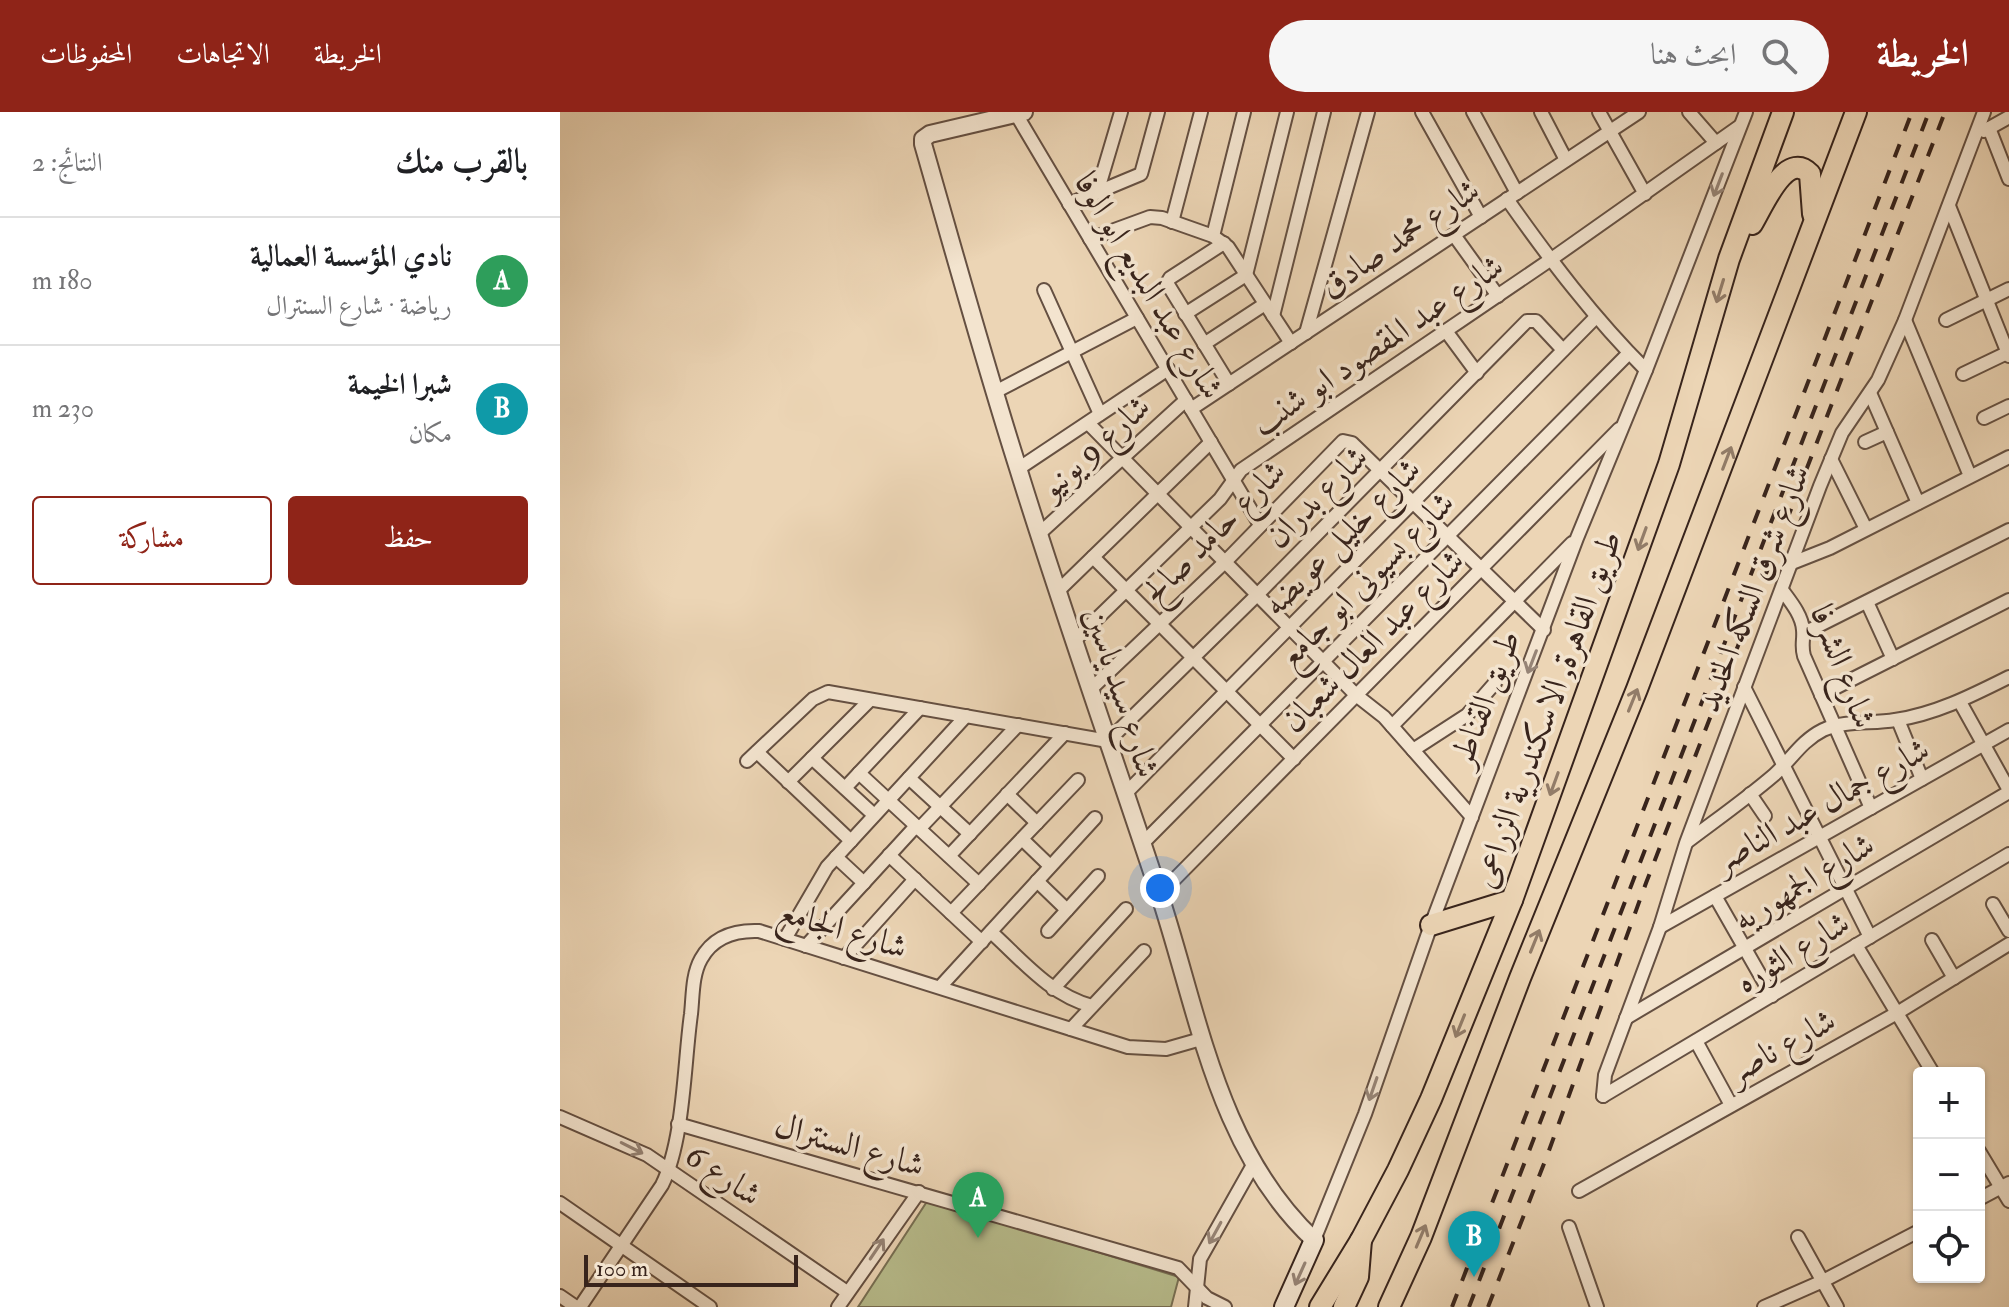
<!DOCTYPE html>
<html lang="ar">
<head>
<meta charset="utf-8">
<style>
	body { margin:0; font-family:"IM FELL Double Pica",Amiri,serif; background:#f6f6f6; color:#202124; direction:rtl }
	.controls { position:absolute; right:24px; bottom:24px; display:grid; overflow:hidden; border-radius:8px; box-shadow:0 2px 6px #0004 }
	.controls button { width:72px; height:72px; display:grid; place-items:center; padding:0; border:0; border-bottom:2px solid #e0e0e0; background:#fff; color:#202124; font:40px sans-serif }
	.scale { position:absolute; left:24px; bottom:20px; width:214px; box-sizing:border-box; padding-left:8px; border:4px solid #38241c; border-top:0; font-size:22px; line-height:28px; white-space:nowrap; color:#38241c; -webkit-text-stroke:6px #f3e4cf; paint-order:stroke }
	.you { position:absolute; left:600px; top:776px; width:28px; height:28px; margin:-20px; border:6px solid #fff; border-radius:50%; background:#1a73e8; box-shadow:0 0 0 12px #1a73e833 }
	.badge { display:grid; place-items:center; width:52px; height:52px; border-radius:50%; background:#8f2418; color:#fff; font-size:26px; font-weight:700 }
	.pin { position:absolute; translate:-50% -66px; filter:drop-shadow(0 2px 4px #0008) }
	.pin::after { content:''; position:absolute; top:42px; width:28px; height:24px; background:inherit; clip-path:polygon(0 0,100% 0,50% 100%) }
	.list { margin:0; padding:0; list-style:none }
	h2 { display:flex; justify-content:space-between; align-items:center; height:104px; margin:0; padding:0 32px; font-size:34px }
	h2 small { font-size:26px; font-weight:400; color:#757577 }
	.list li { display:grid; grid-template-columns:52px 1fr auto; gap:24px; align-items:center; box-sizing:border-box; height:128px; padding:0 32px; border-top:2px solid #e0e0e0 }
	.list b { display:block; font-size:30px; white-space:nowrap }
	.list p { margin:0; font-size:26px; white-space:nowrap; color:#757577 }
	.list em { font-size:26px; font-style:normal; color:#757577 }
	.actions { display:flex; gap:16px; padding:24px 32px }
	.actions a { flex:1; padding:18px 0; border:2px solid #8f2418; border-radius:8px; text-align:center; font-size:28px; color:#8f2418 }
	.actions .main { background:#8f2418; color:#fff }
	.icon { flex:none; width:44px; height:44px; fill:none; stroke:currentColor; stroke-width:2; stroke-linecap:round; stroke-linejoin:round }
	.map { position:relative; flex:none; width:1449px; height:1195px; overflow:hidden; direction:ltr }
	header { display:flex; align-items:center; gap:48px; box-sizing:border-box; height:112px; padding:0 40px; background:#8f2418; color:#fff }
	header strong { font-size:38px }
	nav { display:flex; gap:44px; margin-inline-start:auto; font-size:28px }
	.search { width:560px; height:72px; background:#f6f6f6; display:flex; align-items:center; gap:20px; box-sizing:border-box; padding:0 28px; border-radius:44px; color:#757577; font-size:30px }
	main { display:flex }
	aside { flex:1; background:#fff }
	.map>svg:first-child { display:block }
	.green { fill:#b8bd8d; stroke:#787054; stroke-width:2 }
	.lines { fill:none; stroke-linecap:round; stroke-linejoin:round }
	.minor-casing { stroke:#655042; stroke-width:16 }
	.tertiary-casing { stroke:#655042; stroke-width:20 }
	.secondary-casing { stroke:#38241c; stroke-width:22 }
	.primary-casing { stroke:#38241c; stroke-width:24 }
	.trunk-casing { stroke:#38241c; stroke-width:24 }
	.minor { stroke:#f3e4cf; stroke-width:12 }
	.tertiary { stroke:#f3e4cf; stroke-width:16 }
	.secondary { stroke:#f3e4cf; stroke-width:18 }
	.primary { stroke:#ecd5b5; stroke-width:20 }
	.trunk { stroke:#ecd5b5; stroke-width:20 }
	.rail { stroke:#38241c; stroke-width:4; stroke-dasharray:14 14; stroke-linecap:butt }
	.oneway { stroke:#968476 }
	.oneway2 { stroke:#927c68 }
	.labels { text-anchor:middle; stroke-width:7; stroke-linejoin:round; paint-order:stroke }
	.street-label { font-size:34px; fill:#38241c; stroke:#f3e4cf }
</style>
</head>
<body>
<header>
<strong>الخريطة</strong>
<div class="search"><svg class="icon" aria-label="search" viewBox="0 0 24 24"><circle cx="10" cy="10" r="6"/><path d="M15 15l6 6"/></svg>ابحث هنا</div>
<nav><a>الخريطة</a><a>الاتجاهات</a><a>المحفوظات</a></nav>
</header>
<main>
<div class="map">
<svg width="1449" height="1195" viewBox="0 0 1449 1195">
	<rect width="100%" height="100%" fill="#ecd5b5"/>
	<filter id="stains"><feTurbulence type="fractalNoise" baseFrequency=".0025" numOctaves="4"/><feColorMatrix values="0 0 0 0 .2 0 0 0 0 .09 0 0 0 0 .02 0 0 0 .5 -.17"/></filter>
	<radialGradient id="worn" r=".72"><stop offset=".6" stop-color="#630" stop-opacity="0"/><stop offset="1" stop-color="#630" stop-opacity=".3"/></radialGradient>
	<path class="green" d="M368 1088 619 1165 611 1195H298Z"/>
	<g class="lines">
		<defs>
			<g id="minor">
				<path d="M862 0 921 105"/>
				<path d="M913 0 957 81"/>
				<path d="M981 0 1006 48"/>
				<path d="M1039 0 1085 82"/>
				<path d="M1129 0 1156 31"/>
				<path d="M456 2 700 413"/>
				<path d="M1429 16 1449 67"/>
				<path d="M1424 19 1449 5"/>
				<path d="M537 81 561 0"/>
				<path d="M947 87C990 148 1034 206 1086 258"/>
				<path d="M509 92 581 62 598 0"/>
				<path d="M1389 94 1449 244"/>
				<path d="M612 110 641 0"/>
				<path d="M894 123 938 184"/>
				<path d="M653 124 684 0"/>
				<path d="M530 127 590 105 602 106 653 124 668 135 731 231"/>
				<path d="M664 131 610 166 607 171 669 272"/>
				<path d="M484 178 540 302"/>
				<path d="M625 202 686 163 727 0"/>
				<path d="M713 204 764 0"/>
				<path d="M1345 208 1410 364"/>
				<path d="M1386 208 1449 177"/>
				<path d="M886 219 917 261"/>
				<path d="M746 221 808 0"/>
				<path d="M644 232 705 192"/>
				<path d="M1403 262 1449 240"/>
				<path d="M435 280 577 206"/>
				<path d="M1310 281 1358 391"/>
				<path d="M631 297 1079 0"/>
				<path d="M1424 306 1449 294"/>
				<path d="M528 311 796 583 824 605 912 705"/>
				<path d="M1305 330 1327 320"/>
				<path d="M1271 347 1306 417"/>
				<path d="M458 357 608 257"/>
				<path d="M480 421 626 288"/>
				<path d="M533 445 734 647"/>
				<path d="M1232 451 1270 436 1449 345"/>
				<path d="M499 478 651 330"/>
				<path d="M1222 478C1230 489 1242 503 1243 518 1244 527 1241 534 1244 544L1311 696"/>
				<path d="M1307 490 1333 547"/>
				<path d="M1244 521 1449 418"/>
				<path d="M515 528 660 387 681 358 990 148 1180 14"/>
				<path d="M1184 575 1310 825"/>
				<path d="M531 577 665 450 783 329 792 331 984 518"/>
				<path d="M1261 583 1449 488"/>
				<path d="M1400 590 1449 678"/>
				<path d="M1338 608 1362 667"/>
				<path d="M832 614 1012 431"/>
				<path d="M853 638 907 603 935 571"/>
				<path d="M197 640 291 729"/>
				<path d="M252 646 314 703"/>
				<path d="M187 649 253 587 268 580 548 629 697 483 967 209H976L1003 238"/>
				<path d="M299 661 419 772"/>
				<path d="M349 666 410 722"/>
				<path d="M228 670 310 588"/>
				<path d="M285 676 360 596"/>
				<path d="M447 682 477 711"/>
				<path d="M565 682 1036 205"/>
				<path d="M1190 682 1205 704"/>
				<path d="M359 717 458 613"/>
				<path d="M462 727 490 754"/>
				<path d="M1127 730C1156 708 1186 687 1214 663 1231 648 1241 629 1263 618 1284 608 1312 612 1335 608 1376 602 1413 583 1449 565"/>
				<path d="M582 732 1069 241"/>
				<path d="M329 743 422 830"/>
				<path d="M389 744 505 621"/>
				<path d="M276 745 304 771"/>
				<path d="M477 769 507 798"/>
				<path d="M599 783 1059 317"/>
				<path d="M1155 784 1212 884"/>
				<path d="M1433 792 1449 819"/>
				<path d="M391 801 518 668"/>
				<path d="M1100 815 1449 618"/>
				<path d="M488 819 538 764"/>
				<path d="M431 820C462 848 490 883 532 894"/>
				<path d="M225 827 267 755 406 604"/>
				<path d="M1372 828 1394 866"/>
				<path d="M1296 833 1373 961"/>
				<path d="M246 834 356 714"/>
				<path d="M284 846 355 767"/>
				<path d="M380 875 535 706"/>
				<path d="M493 877 566 797"/>
				<path d="M1066 906 1449 680"/>
				<path d="M511 917 584 839"/>
				<path d="M1136 929 1171 993"/>
				<path d="M1043 984 1045 963 1100 815 1126 731 1260 374 1282 321 1318 268 1345 208 1424 0"/>
				<path d="M1043 984 1449 742"/>
				<path d="M0 1005 87 1043 287 1180"/>
				<path d="M118 1012 618 1156 647 1186 665 1195"/>
				<path d="M1419 1039 1449 1089"/>
				<path d="M1019 1079 1337 901 1449 832"/>
				<path d="M1419 1087 1449 1071"/>
				<path d="M0 1091 150 1195"/>
				<path d="M1009 1115 1037 1195"/>
				<path d="M1238 1125 1277 1195"/>
				<path d="M754 1128 805 1002 871 813 1017 426 1086 258 1186 0"/>
				<path d="M0 1184 16 1195"/>
				<path d="M20 1195 102 1073C124 1028 124 952 131 902 133 884 132 863 141 847 153 825 175 818 199 819L568 935 606 937 641 927"/>
				<path d="M278 1195 359 1080"/>
				<path d="M635 1195 640 1147 693 1053"/>
				<path d="M1204 1195 1263 1169 1359 1119"/>
			</g>
			<path id="tertiary" d="M464 0 370 22 363 27V32C394 140 424 249 458 356 502 498 552 639 599 781 639 902 657 1037 754 1128"/>
			<path id="secondary" d="M724 1195 754 1128"/>
			<path id="primary" d="M784 1195 798 1165 801 1128"/>
			<g id="trunk">
				<path d="M1192 112C1203 94 1226 37 1250 62L1253 102"/>
				<path d="M871 813 952 788"/>
				<path d="M760 1195 801 1128 838 1058 871 987 952 788 1109 352 1169 147 1223 0"/>
				<path d="M829 1195 861 1125 960 866 1077 577 1296 0"/>
			</g>
		</defs>
		<use href="#minor" class="minor-casing"/>
		<use href="#tertiary" class="tertiary-casing"/>
		<use href="#secondary" class="secondary-casing"/>
		<use href="#primary" class="primary-casing"/>
		<use href="#trunk" class="trunk-casing"/>
		<use href="#minor" class="minor"/>
		<use href="#tertiary" class="tertiary"/>
		<use href="#secondary" class="secondary"/>
		<use href="#primary" class="primary"/>
		<use href="#trunk" class="trunk"/>
		<g class="rail">
			<path d="M892 1195 1352 0"/>
			<path d="M909 1195 1369 0"/>
			<path d="M928 1195 987 1044 1086 771 1385 0"/>
		</g>
	</g>
	<defs><path id="oneway-shaft" d="M-6 0H5M1.5-3L5.5 0L1.5 3" fill="none" stroke-width="1.6" stroke-linecap="round" stroke-linejoin="round" transform="scale(2)"/></defs>
	<g class="oneway">
		<use href="#oneway-shaft" transform="translate(1158 73) rotate(111)"/>
		<use href="#oneway-shaft" transform="translate(972 550) rotate(111)"/>
		<use href="#oneway-shaft" transform="translate(813 977) rotate(109)"/>
		<use href="#oneway-shaft" transform="translate(72 1036) rotate(27)"/>
		<use href="#oneway-shaft" transform="translate(655 1121) rotate(119)"/>
		<use href="#oneway-shaft" transform="translate(317 1137) rotate(-56)"/>
		<use href="#oneway-shaft" transform="translate(740 1162) rotate(114)"/>
	</g>
	<g class="oneway2">
		<use href="#oneway-shaft" transform="translate(1160 179) rotate(107)"/>
		<use href="#oneway-shaft" transform="translate(1167 346) rotate(-69)"/>
		<use href="#oneway-shaft" transform="translate(1082 427) rotate(110)"/>
		<use href="#oneway-shaft" transform="translate(1073 588) rotate(-68)"/>
		<use href="#oneway-shaft" transform="translate(994 672) rotate(110)"/>
		<use href="#oneway-shaft" transform="translate(975 829) rotate(-68)"/>
		<use href="#oneway-shaft" transform="translate(900 914) rotate(112)"/>
		<use href="#oneway-shaft" transform="translate(861 1124) rotate(-67)"/>
	</g>
	<g class="labels">
		<g class="street-label">
			<text transform="translate(839 125) rotate(-34)" y="12">شارع محمد صادق</text>
			<text transform="translate(590 173) rotate(59)" y="12">شارع عبد البديع ابو الوفا</text>
			<text transform="translate(817 232) rotate(-34)" y="12">شارع عبد المقصود ابو شنب</text>
			<text transform="translate(534 334) rotate(-42)" y="12">شارع 9 يونيو</text>
			<text transform="translate(756 384) rotate(-45)" y="12">شارع بدران</text>
			<text transform="translate(653 419) rotate(-45)" y="12">شارع حامد صالح</text>
			<text transform="translate(781 424) rotate(-45)" y="12">شارع خليل عويضه</text>
			<text transform="translate(805 467) rotate(-45)" y="12">شارع بسيونى ابو جامع</text>
			<text transform="translate(1192 476) rotate(-69)" y="12">شارع شرق السكه الحديد</text>
			<text transform="translate(812 528) rotate(-45)" y="12">شارع عبد العال شعبان</text>
			<text transform="translate(1284 554) rotate(69)" y="12">شارع الشرفا</text>
			<text transform="translate(563 580) rotate(72)" y="12">شارع سيد ياسين</text>
			<text transform="translate(924 586) rotate(-69)" y="12">طريق القناطر</text>
			<text transform="translate(986 597) rotate(-70)" y="12">طريق القاهرة, الاسكندرية الزراعى</text>
			<text transform="translate(1261 692) rotate(-29)" y="12">شارع جمال عبد الناصر</text>
			<text transform="translate(1243 769) rotate(-31)" y="12">شارع الجمهوريه</text>
			<text transform="translate(283 816) rotate(17)" y="12">شارع الجامع</text>
			<text transform="translate(1232 839) rotate(-31)" y="12">شارع الثوره</text>
			<text transform="translate(1221 933) rotate(-29)" y="12">شارع ناصر</text>
			<text transform="translate(290 1032) rotate(16)" y="12">شارع السنترال</text>
			<text transform="translate(164 1062) rotate(34)" y="12">شارع 6</text>
		</g>
	</g>
	<rect width="100%" height="100%" filter="url(#stains)"/>
	<rect width="100%" height="100%" fill="url(#worn)"/>
</svg>
<div class="controls">
<button>+</button>
<button>−</button>
<button><svg class="icon" aria-label="locate" viewBox="0 0 24 24"><circle cx="12" cy="12" r="6"/><path d="M12 2v4M12 18v4M2 12h4M18 12h4"/></svg></button>
</div>
<div class="scale">100 m</div>
<div class="you"></div>
<div class="pin badge" style="left:418px;top:1126px;background:#2e9e5b">A</div>
<div class="pin badge" style="left:914px;top:1165px;background:#0f9aa8">B</div>
</div>
<aside>
<h2>بالقرب منك<small>النتائج: 2</small></h2>
<ul class="list">
<li><span class="badge" style="background:#2e9e5b">A</span><div><b>نادي المؤسسة العمالية</b><p>رياضة · شارع السنترال</p></div><em>180 m</em></li>
<li><span class="badge" style="background:#0f9aa8">B</span><div><b>شبرا الخيمة</b><p>مكان</p></div><em>230 m</em></li>
</ul>
<div class="actions"><a class="main">حفظ</a><a>مشاركة</a></div>
</aside>
</main>
</body>
</html>
